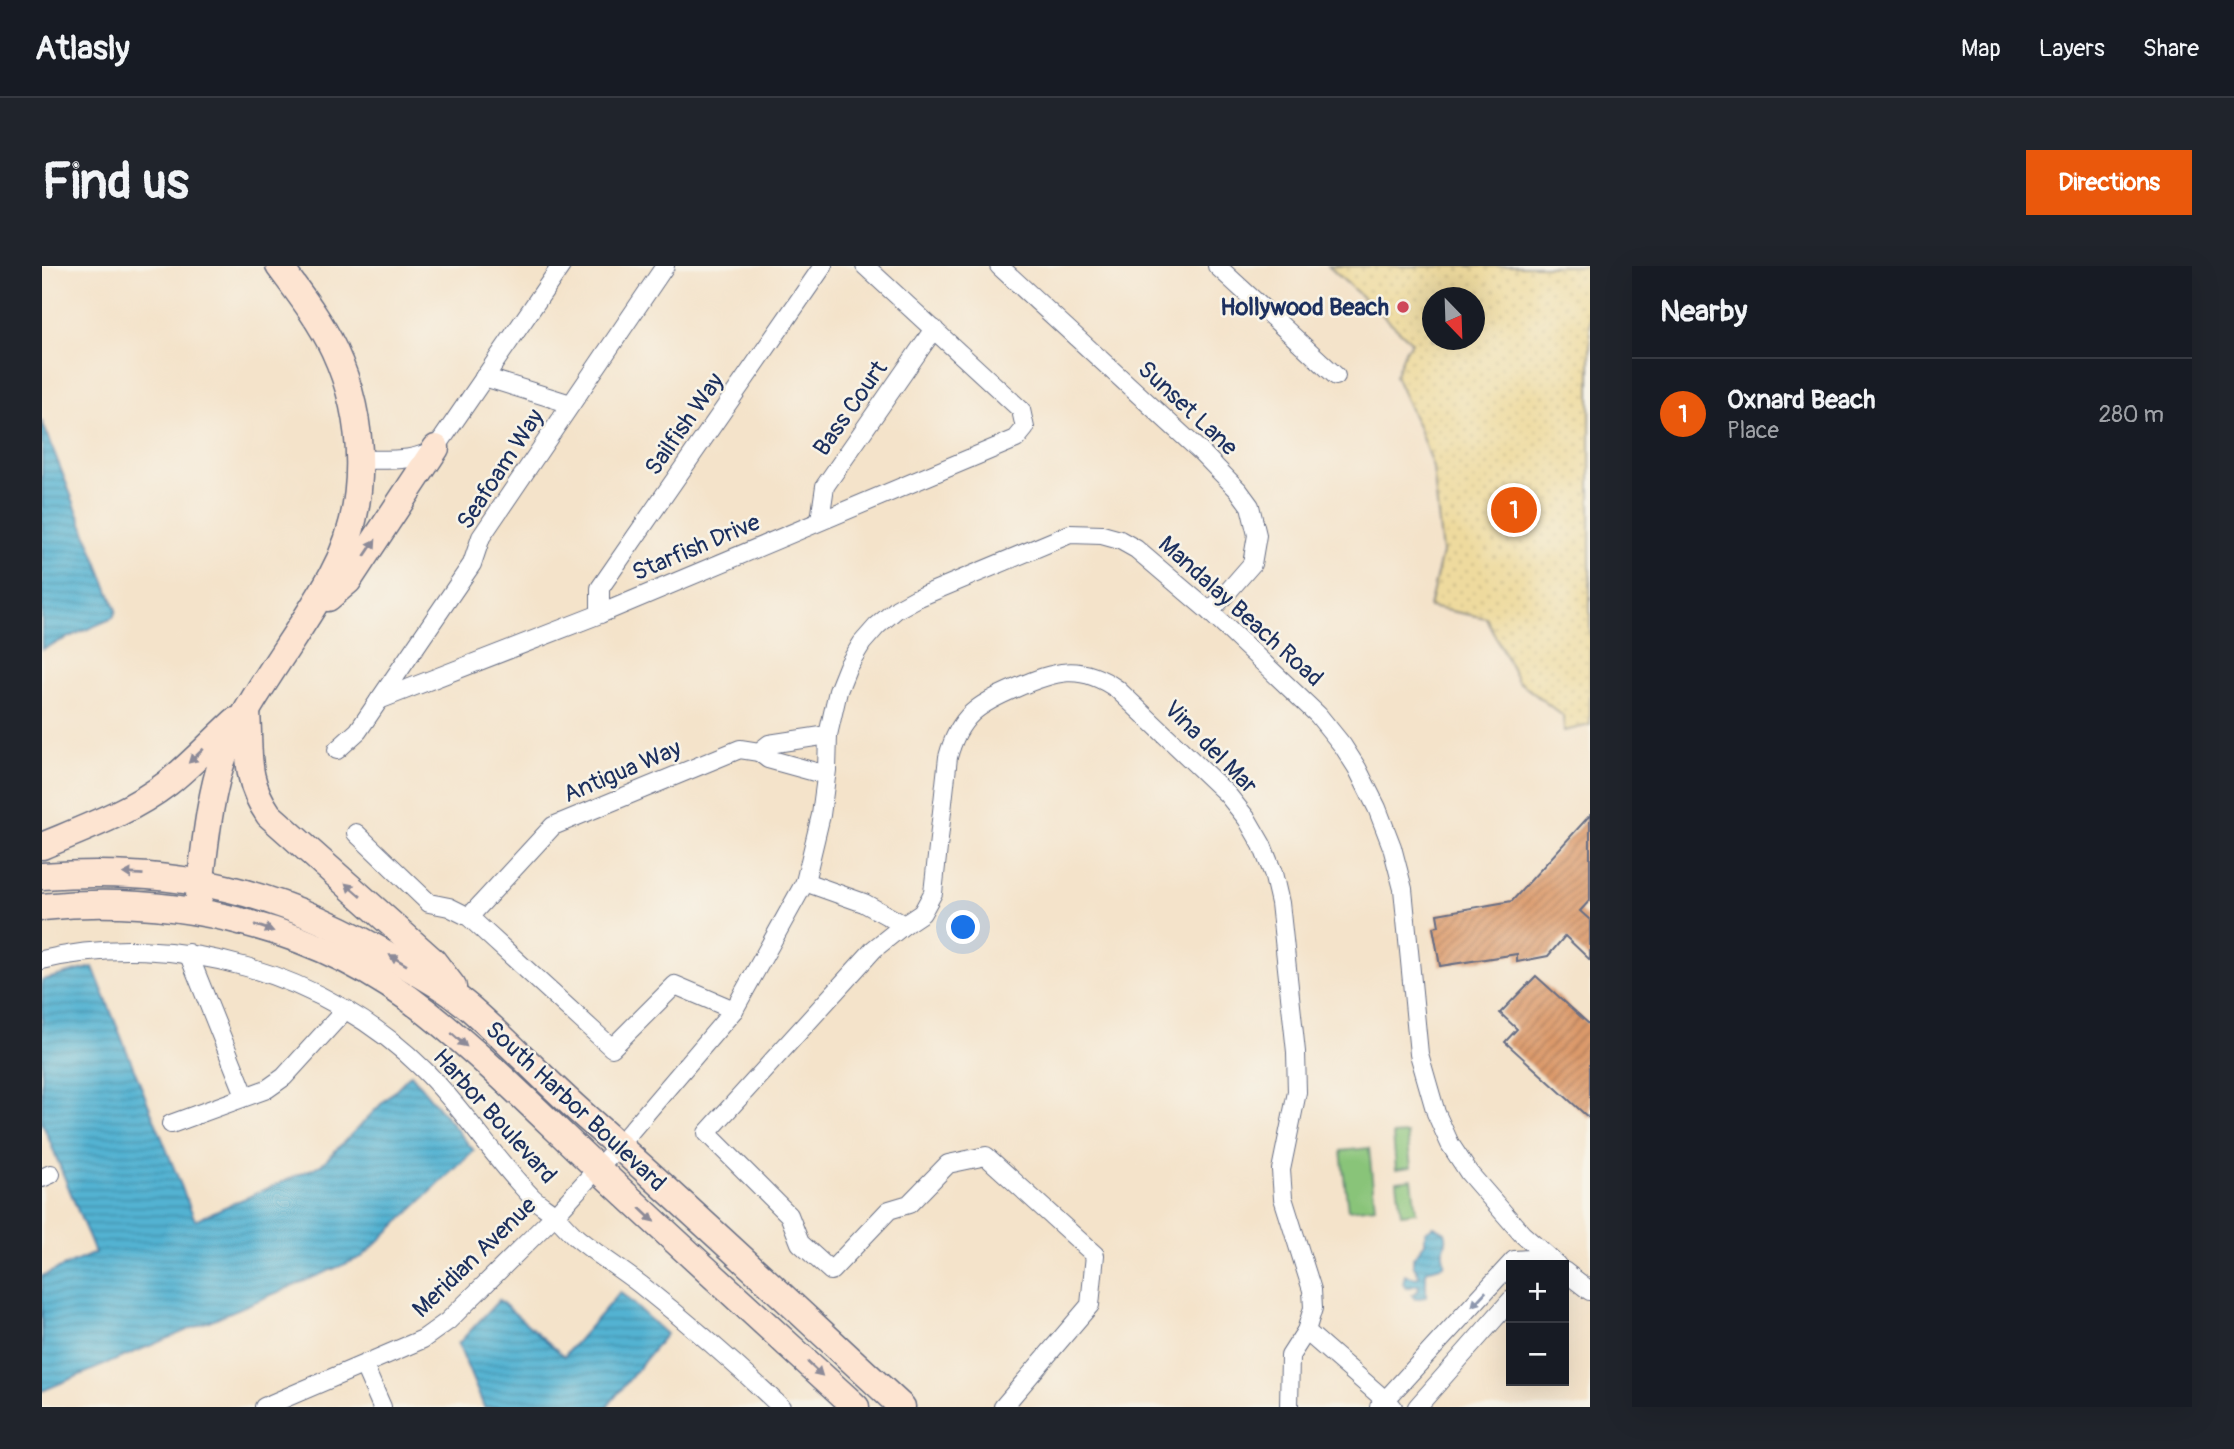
<!DOCTYPE html>
<html lang="en">
<head>
<meta charset="utf-8">
<style>
	body { margin:0; font-family:Pangolin,sans-serif; background:#20242c; color:#f1f3f6 }
	.controls { position:absolute; right:21px; bottom:21px; display:grid; overflow:hidden; border-radius:0px; box-shadow:0 7px 28px #0002 }
	.controls button { width:63px; height:63px; display:grid; place-items:center; padding:0; border:0; border-bottom:2px solid #363941; background:#171b24; color:#f1f3f6; font:35px sans-serif }
	.compass { position:absolute; left:1380px; top:21px; width:63px; height:63px; border-radius:50%; background:#171b24; box-shadow:0 7px 28px #0002; rotate:157deg }
	.you { position:absolute; left:922px; top:662px; width:24px; height:24px; margin:-18px; border:5px solid #fff; border-radius:50%; background:#1a73e8; box-shadow:0 0 0 10px #1a73e833 }
	.badge { display:grid; place-items:center; width:46px; height:46px; border-radius:50%; background:#ea580c; color:#fff; font-size:23px; font-weight:700 }
	.pin { position:absolute; translate:-50% -50%; border:4px solid #fff; box-shadow:0 2px 7px #0006 }
	.list { margin:0; padding:0; list-style:none }
	h2 { display:flex; justify-content:space-between; align-items:center; height:91px; margin:0; padding:0 28px; font-size:30px }
	h2 small { font-size:23px; font-weight:400; color:#9ea1a6 }
	.list li { display:grid; grid-template-columns:46px 1fr auto; gap:21px; align-items:center; box-sizing:border-box; height:112px; padding:0 28px; border-top:2px solid #363941 }
	.list b { display:block; font-size:26px; white-space:nowrap }
	.list p { margin:0; font-size:23px; white-space:nowrap; color:#9ea1a6 }
	.list em { font-size:23px; font-style:normal; color:#9ea1a6 }
	.map { position:relative; flex:none; width:1548px; height:1141px; overflow:hidden; border-radius:0px }
	header { display:flex; align-items:center; gap:42px; box-sizing:border-box; height:98px; padding:0 35px; background:#171b24; border-bottom:2px solid #363941 }
	header strong { font-size:33px }
	nav { display:flex; gap:38px; margin-inline-start:auto; font-size:24px }
	.intro { display:flex; align-items:center; justify-content:space-between; box-sizing:border-box; height:168px; padding:0 42px }
	h1 { margin:0; font-size:49px }
	.button { padding:18px 32px; border-radius:0px; background:#ea580c; color:#fff; font-size:24px; font-weight:700 }
	main { display:flex; gap:42px; padding:0 42px }
	aside { flex:1; background:#171b24; border-radius:0px; box-shadow:0 7px 28px #0002 }
	.map>svg:first-child { display:block }
	.green { fill:#89c479; stroke:#527a6c; stroke-width:2 }
	.sand { fill:url(#sand-dots); stroke:#84847e; stroke-width:2; fill-rule:evenodd }
	.water { fill:url(#water-rules); stroke:#377098; stroke-width:2 }
	.building { fill:url(#building-hatch) }
	.lines { fill:none; stroke-linecap:round; stroke-linejoin:round }
	.street-casing { stroke:#676e84; stroke-width:20 }
	.secondary-casing { stroke:#676e84; stroke-width:29 }
	.street { stroke:#fff; stroke-width:18 }
	.secondary { stroke:#fde4d1; stroke-width:26 }
	.oneway { fill:#8c8a98 }
	.oneway2 { fill:#8d97ae }
	.poi-dot { fill:#d1495b; stroke:#f7f3e8; stroke-width:2.5 }
	.labels { text-anchor:middle; stroke-width:5; stroke-linejoin:round; paint-order:stroke }
	.poi-label { font-size:24px; font-weight:bold; fill:#1b2f5e; stroke:#f7f3e8; text-anchor:end }
	.street-label { font-size:24px; fill:#1b2f5e; stroke:#f7f3e8 }
</style>
</head>
<body>
<header>
<strong>Atlasly</strong>
<nav><a>Map</a><a>Layers</a><a>Share</a></nav>
</header>
<div class="intro"><h1>Find us</h1><a class="button">Directions</a></div>
<main>
<div class="map">
<svg width="1548" height="1141" viewBox="0 0 1548 1141">
	<defs>
		<pattern id="sand-dots" width="8" height="8" patternUnits="userSpaceOnUse" patternTransform="scale(1.75)"><rect width="8" height="8" fill="#eeda9e"/><path d="M2 2h.1M6 6h.1" fill="none" stroke="#ccbb8a" stroke-width="1.8" stroke-linecap="round"/></pattern>
		<pattern id="water-rules" width="6" height="5" patternUnits="userSpaceOnUse" patternTransform="scale(1.75)"><rect width="6" height="5" fill="#53b2d2"/><path d="M0 2.5h6" fill="none" stroke="#4491ae"/></pattern>
		<pattern id="building-hatch" width="6" height="6" patternUnits="userSpaceOnUse" patternTransform="scale(1.75)"><rect width="6" height="6" fill="#dc9a6b"/><path d="M-1 1l2-2M0 6l6-6M5 7l2-2" fill="none" stroke="#b27e5b"/></pattern>
	</defs>
	<rect width="100%" height="100%" fill="#f7f3e8"/>
	<filter id="ink" filterUnits="userSpaceOnUse"><feTurbulence type="fractalNoise" baseFrequency=".0143" numOctaves="2"/><feDisplacementMap in="SourceGraphic" scale="14" xChannelSelector="R" yChannelSelector="G"/><feConvolveMatrix kernelMatrix="1 2 1 2 8 2 1 2 1" color-interpolation-filters="sRGB"/></filter>
	<filter id="wash" filterUnits="userSpaceOnUse"><feTurbulence type="fractalNoise" baseFrequency=".00686" numOctaves="4" result="noise"/><feDisplacementMap in="SourceGraphic" scale="28" xChannelSelector="R" yChannelSelector="G"/><feGaussianBlur stdDeviation="1.57" result="paint"/><feColorMatrix in="noise" values="0 0 0 0 0 0 0 0 0 0 0 0 0 0 0 0 0 1.4 0 .05"/><feComposite in="paint" operator="in"/></filter>
	<g filter="url(#wash)">
		<rect width="100%" height="100%" fill="#f4e3ca"/>
		<g class="green">
			<path d="M1365 868 1369 901 1354 903 1351 869Z"/>
			<path d="M1327 882 1333 941 1306 944 1299 885Z"/>
			<path d="M1370 913 1374 946 1359 948 1355 915Z"/>
		</g>
		<path class="sand" d="M1286 0H1548V459L1522 465 1521 450 1476 415 1444 352 1387 341 1400 287 1391 202 1377 163 1353 110 1364 83 1370 76ZM1391 32H1433V74H1391Z"/>
		<g class="water">
			<path d="M0 155 74 344 71 352 0 383Z"/>
			<path d="M51 701 153 954 279 899 369 808 432 885 320 991 0 1125V1010L53 987 0 856V714Z"/>
			<path d="M1392 960 1403 966C1406 975 1403 977 1401 985 1400 989 1403 994 1402 999L1388 1003 1384 1006V1031L1373 1033 1370 1029 1377 1024 1376 1019 1364 1022 1361 1018 1363 1009 1374 1012 1378 1010 1371 998V992L1383 977V965Z"/>
			<path d="M578 1026 624 1068 565 1141H442L416 1078 457 1034 522 1090Z"/>
		</g>
		<g id="blocks">
			<g class="building">
				<path d="M1548 549V634L1538 645 1548 654V694L1523 670 1506 690 1475 696V688L1398 700 1391 661 1397 660 1395 648 1470 635Z"/>
				<path d="M1494 710 1548 759V853L1463 776 1475 763 1458 747Z"/>
			</g>
		</g>
	</g>
	<g filter="url(#ink)">
		<use href="#blocks" fill-opacity="0" stroke="#676e84" stroke-width="2"/>
		<g class="lines">
			<defs>
				<g id="street">
					<path d="M957 0 1159 186 1197 225 1208 240 1215 269 1210 298 1168 346"/>
					<path d="M1175 0 1294 110"/>
					<path d="M442 111 529 138"/>
					<path d="M318 194C344 193 372 197 394 182L519 0"/>
					<path d="M778 254 783 220 892 63"/>
					<path d="M558 348V322L781 0"/>
					<path d="M337 434 558 348 974 173 983 162 979 144 823 0"/>
					<path d="M295 484 316 465 430 298 439 271 623 0"/>
					<path d="M717 486 726 493 784 509"/>
					<path d="M314 567 387 637 407 641 427 651 570 782 633 719 692 744"/>
					<path d="M763 616 822 637 862 659 880 647 891 627 906 491C917 450 936 438 974 422 1013 405 1038 397 1075 423L1185 528 1205 553 1220 579 1231 607 1238 637 1254 786 1255 826 1239 904 1241 932 1270 1024 1271 1042 1264 1065 1248 1090 1247 1141"/>
					<path d="M427 651 511 560 698 483 717 486 727 478 786 469"/>
					<path d="M862 659 832 683 665 867 747 949 758 977 789 1005 847 944 867 938 906 898 944 890 1053 989 1048 1039 961 1141"/>
					<path d="M146 687 203 829"/>
					<path d="M0 694C132 662 286 708 382 804 421 842 450 890 488 929 495 937 505 942 513 949 520 957 527 965 535 972 556 989 578 1003 599 1019 648 1058 694 1098 739 1141"/>
					<path d="M129 858 225 823 242 811 304 743"/>
					<path d="M0 912 9 908"/>
					<path d="M1522 1005 1548 1025"/>
					<path d="M1264 1065 1351 1141"/>
					<path d="M322 1100 340 1141"/>
					<path d="M222 1141 381 1073 406 1055 513 949 576 880 692 744 763 616 779 549 785 504 786 469 796 425 806 400 820 377 835 360 855 343 875 332 1028 268 1060 269 1078 274 1094 283 1168 346 1276 449 1301 480 1315 502 1335 542 1350 581 1361 623 1377 788 1394 847 1408 878 1427 907 1480 968 1515 999"/>
					<path d="M1337 1141 1472 994 1488 993"/>
					<path d="M1375 1141 1469 1034"/>
				</g>
				<g id="secondary">
					<path d="M286 332 306 315 394 182"/>
					<path d="M205 446C208 487 202 513 227 549L391 695 411 721"/>
					<path d="M0 580C43 562 88 546 126 517 149 499 171 475 193 455"/>
					<path d="M0 610C137 600 241 625 358 696 382 710 408 725 429 743 468 777 505 817 544 851 652 946 755 1044 860 1141"/>
					<path d="M157 631C162 588 168 518 186 480 215 420 258 367 290 309 328 240 324 153 292 84 278 54 257 27 237 0"/>
					<path d="M0 641C135 627 280 661 387 748 446 795 499 849 554 901 640 982 727 1061 814 1141"/>
				</g>
			</defs>
			<use href="#street" class="street-casing"/>
			<use href="#secondary" class="secondary-casing"/>
			<use href="#street" class="street"/>
			<use href="#secondary" class="secondary"/>
		</g>
		<defs><path id="oneway-solid" d="M-6-.8H1V-3.2L6.5 0L1 3.2V.8H-6Z" transform="scale(1.75)"/></defs>
		<g class="oneway">
			<use href="#oneway-solid" transform="translate(328 282) rotate(-56)"/>
			<use href="#oneway-solid" transform="translate(154 490) rotate(137)"/>
			<use href="#oneway-solid" transform="translate(91 608) rotate(-177)"/>
			<use href="#oneway-solid" transform="translate(311 624) rotate(-139)"/>
			<use href="#oneway-solid" transform="translate(222 662) rotate(19)"/>
			<use href="#oneway-solid" transform="translate(356 694) rotate(-149)"/>
			<use href="#oneway-solid" transform="translate(417 774) rotate(41)"/>
			<use href="#oneway-solid" transform="translate(605 949) rotate(43)"/>
			<use href="#oneway-solid" transform="translate(773 1103) rotate(43)"/>
		</g>
		<use class="oneway2" href="#oneway-solid" transform="translate(1437 1033) rotate(133)"/>
	</g>
	<circle class="poi-dot" cx="1361" cy="41" r="7"/>
	<g class="labels">
		<g class="poi-label">
			<text x="1347" y="49">Hollywood Beach</text>
		</g>
		<g class="street-label">
			<text transform="translate(808 142) rotate(-55)" y="8">Bass Court</text>
			<text transform="translate(1146 142) rotate(43)" y="8">Sunset Lane</text>
			<text transform="translate(642 158) rotate(-55)" y="8">Sailfish Way</text>
			<text transform="translate(458 203) rotate(-57)" y="8">Seafoam Way</text>
			<text transform="translate(654 281) rotate(-23)" y="8">Starfish Drive</text>
			<text transform="translate(1199 345) rotate(42)" y="8">Mandalay Beach Road</text>
			<text transform="translate(1169 481) rotate(45)" y="8">Vina del Mar</text>
			<text transform="translate(580 505) rotate(-23)" y="8">Antigua Way</text>
			<text transform="translate(534 840) rotate(43)" y="8">South Harbor Boulevard</text>
			<text transform="translate(453 850) rotate(48)" y="8">Harbor Boulevard</text>
			<text transform="translate(432 991) rotate(-44)" y="8">Meridian Avenue</text>
		</g>
	</g>
</svg>
<div class="controls">
<button>+</button>
<button>−</button>
</div>
<svg class="compass" viewBox="-18 -18 36 36"><path d="M0-13l5 13h-10z" fill="#e53935"/><path d="M0 13l5-13h-10z" fill="#9ea1a6"/></svg>
<div class="you"></div>
<div class="pin badge" style="left:1472px;top:244px">1</div>
</div>
<aside>
<h2>Nearby<small></small></h2>
<ul class="list">
<li><span class="badge">1</span><div><b>Oxnard Beach</b><p>Place</p></div><em>280 m</em></li>
</ul>
</aside>
</main>
</body>
</html>
